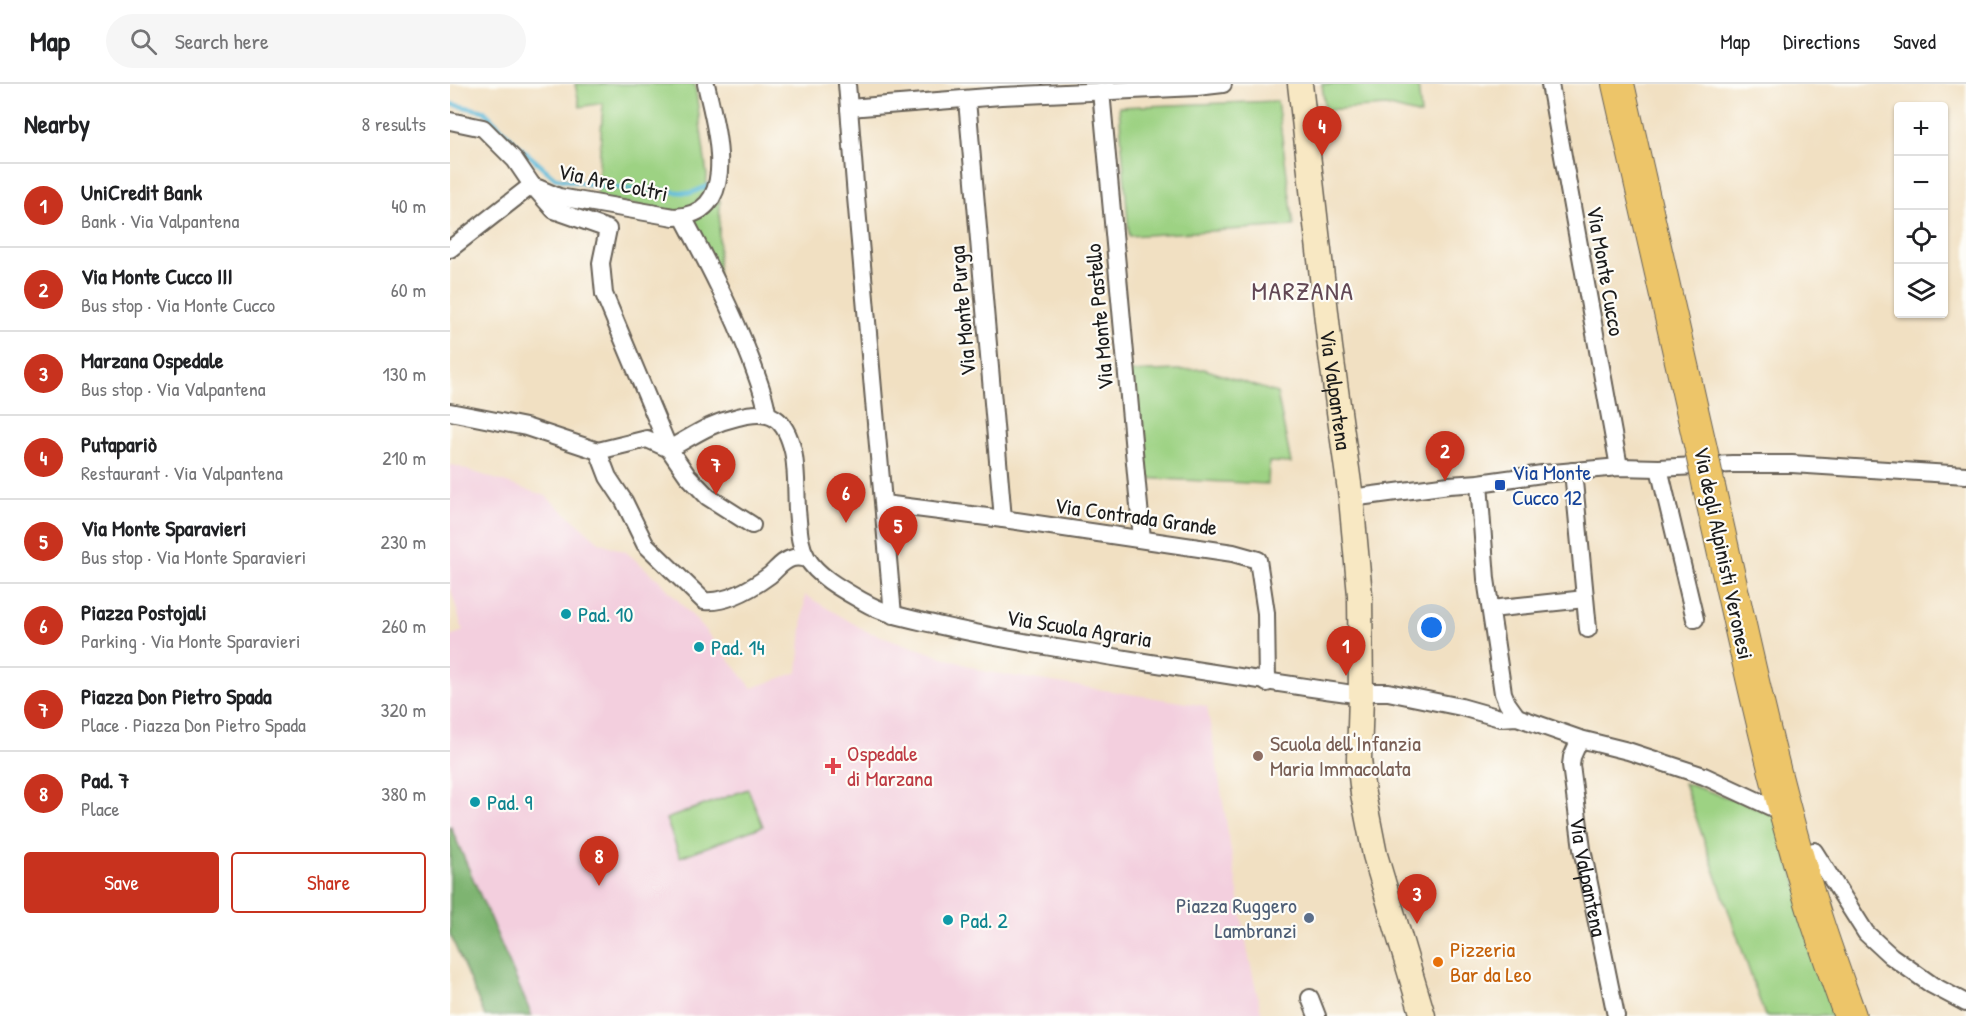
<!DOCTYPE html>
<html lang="en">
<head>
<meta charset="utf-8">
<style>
	body { margin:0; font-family:"Patrick Hand",sans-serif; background:#f6f6f6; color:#202124 }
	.controls { position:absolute; right:18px; top:18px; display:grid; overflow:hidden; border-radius:6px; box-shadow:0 2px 4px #0004 }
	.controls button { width:54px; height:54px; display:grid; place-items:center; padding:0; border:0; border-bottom:2px solid #e0e0e0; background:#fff; color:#202124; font:30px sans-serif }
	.you { position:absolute; left:982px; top:544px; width:21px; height:21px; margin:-15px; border:4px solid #fff; border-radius:50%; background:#1a73e8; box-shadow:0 0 0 9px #1a73e833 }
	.badge { display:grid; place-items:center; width:39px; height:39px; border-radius:50%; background:#c8321e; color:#fff; font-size:20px; font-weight:700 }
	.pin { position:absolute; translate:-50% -50px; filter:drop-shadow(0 2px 3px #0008) }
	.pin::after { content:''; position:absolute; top:32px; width:21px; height:18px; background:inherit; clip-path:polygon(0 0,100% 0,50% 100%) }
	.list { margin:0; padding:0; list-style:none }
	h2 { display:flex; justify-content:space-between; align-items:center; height:78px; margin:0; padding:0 24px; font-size:26px }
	h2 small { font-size:20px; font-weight:400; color:#757577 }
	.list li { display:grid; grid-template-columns:39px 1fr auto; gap:18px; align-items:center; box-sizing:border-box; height:84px; padding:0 24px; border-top:2px solid #e0e0e0 }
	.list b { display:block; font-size:22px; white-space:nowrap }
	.list p { margin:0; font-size:20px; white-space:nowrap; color:#757577 }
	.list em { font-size:20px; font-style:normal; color:#757577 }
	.actions { display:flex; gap:12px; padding:18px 24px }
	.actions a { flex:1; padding:14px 0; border:2px solid #c8321e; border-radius:6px; text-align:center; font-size:21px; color:#c8321e }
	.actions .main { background:#c8321e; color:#fff }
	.icon { flex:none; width:33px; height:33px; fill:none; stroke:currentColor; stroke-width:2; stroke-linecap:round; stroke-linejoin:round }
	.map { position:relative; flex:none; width:1516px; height:932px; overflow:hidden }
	header { display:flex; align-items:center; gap:36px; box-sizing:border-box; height:84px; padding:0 30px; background:#fff; border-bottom:2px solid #e0e0e0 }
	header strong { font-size:28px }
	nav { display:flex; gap:33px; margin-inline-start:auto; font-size:21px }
	.search { width:420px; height:54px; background:#f6f6f6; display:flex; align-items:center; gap:15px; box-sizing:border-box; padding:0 21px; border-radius:33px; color:#757577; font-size:22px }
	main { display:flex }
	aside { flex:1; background:#fff }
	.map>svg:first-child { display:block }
	.built { fill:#f3cfde }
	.green { fill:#9dd283; stroke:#5c7750; stroke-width:1.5 }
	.forest { fill:#7eb471; stroke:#4d6846; stroke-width:1.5 }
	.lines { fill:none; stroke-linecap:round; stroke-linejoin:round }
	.stream { stroke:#5bbad9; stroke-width:4.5 }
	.street-casing { stroke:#676156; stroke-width:20 }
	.secondary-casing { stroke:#676156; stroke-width:27 }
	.highway-casing { stroke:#676156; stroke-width:34 }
	.street { stroke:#fff; stroke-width:16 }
	.secondary { stroke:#f8e8c3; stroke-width:24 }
	.highway { stroke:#edc569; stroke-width:32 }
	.highway-bridge-casing { stroke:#676156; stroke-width:34; stroke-linecap:butt }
	.highway-bridge { stroke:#edc569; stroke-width:32 }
	.transit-dot { fill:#1a4fb4; stroke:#fdfcf7; stroke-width:2 }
	.culture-dot { fill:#0f9aa8; stroke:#fdfcf7; stroke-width:2 }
	.education-dot { fill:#8d6e63; stroke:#fdfcf7; stroke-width:2 }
	.health-dot { fill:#e0444e; stroke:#fdfcf7; stroke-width:2 }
	.service-dot { fill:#5c6f8a; stroke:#fdfcf7; stroke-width:2 }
	.food-dot { fill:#e8710a; stroke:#fdfcf7; stroke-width:2 }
	.labels { text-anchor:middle; stroke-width:4.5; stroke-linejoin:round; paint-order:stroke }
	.street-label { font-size:22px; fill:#1c1c1c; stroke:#fdfcf7 }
	.transit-label { font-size:22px; fill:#164399; stroke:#fdfcf7; text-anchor:start }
	.culture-label { font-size:22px; fill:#0d838f; stroke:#fdfcf7; text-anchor:start }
	.education-label { font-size:22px; fill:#785e54; stroke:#fdfcf7; text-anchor:start }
	.health-label { font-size:22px; fill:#be3a42; stroke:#fdfcf7; text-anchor:start }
	.service-label { font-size:22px; fill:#4e5e75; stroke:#fdfcf7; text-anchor:end }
	.food-label { font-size:22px; fill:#c56008; stroke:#fdfcf7; text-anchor:start }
	.quarter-label { font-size:26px; letter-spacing:1.5px; fill:#624855; stroke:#fdfcf7 }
</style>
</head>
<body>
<header>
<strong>Map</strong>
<div class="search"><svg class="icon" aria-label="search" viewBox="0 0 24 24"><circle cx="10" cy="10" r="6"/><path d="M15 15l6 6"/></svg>Search here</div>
<nav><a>Map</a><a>Directions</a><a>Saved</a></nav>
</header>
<main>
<aside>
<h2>Nearby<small>8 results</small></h2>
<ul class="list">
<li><span class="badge">1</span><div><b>UniCredit Bank</b><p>Bank · Via Valpantena</p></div><em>40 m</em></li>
<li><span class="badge">2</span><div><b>Via Monte Cucco III</b><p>Bus stop · Via Monte Cucco</p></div><em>60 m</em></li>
<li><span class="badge">3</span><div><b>Marzana Ospedale</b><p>Bus stop · Via Valpantena</p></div><em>130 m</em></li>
<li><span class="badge">4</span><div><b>Putapariò</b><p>Restaurant · Via Valpantena</p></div><em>210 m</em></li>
<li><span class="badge">5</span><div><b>Via Monte Sparavieri</b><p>Bus stop · Via Monte Sparavieri</p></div><em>230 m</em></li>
<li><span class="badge">6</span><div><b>Piazza Postojali</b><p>Parking · Via Monte Sparavieri</p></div><em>260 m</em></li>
<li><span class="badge">7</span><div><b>Piazza Don Pietro Spada</b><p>Place · Piazza Don Pietro Spada</p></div><em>320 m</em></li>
<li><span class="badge">8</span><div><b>Pad. 7</b><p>Place</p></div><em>380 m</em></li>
</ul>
<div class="actions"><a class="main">Save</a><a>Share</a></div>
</aside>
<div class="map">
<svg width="1516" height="932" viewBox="0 0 1516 932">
	<rect width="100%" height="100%" fill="#fdfcf7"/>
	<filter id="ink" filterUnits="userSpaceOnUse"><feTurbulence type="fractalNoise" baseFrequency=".0167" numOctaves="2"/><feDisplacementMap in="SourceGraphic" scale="12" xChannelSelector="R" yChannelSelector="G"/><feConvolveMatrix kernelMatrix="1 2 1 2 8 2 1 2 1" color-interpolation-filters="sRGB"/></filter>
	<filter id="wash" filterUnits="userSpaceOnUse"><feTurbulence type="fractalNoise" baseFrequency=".008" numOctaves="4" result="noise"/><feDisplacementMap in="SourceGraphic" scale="24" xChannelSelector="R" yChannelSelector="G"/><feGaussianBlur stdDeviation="1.35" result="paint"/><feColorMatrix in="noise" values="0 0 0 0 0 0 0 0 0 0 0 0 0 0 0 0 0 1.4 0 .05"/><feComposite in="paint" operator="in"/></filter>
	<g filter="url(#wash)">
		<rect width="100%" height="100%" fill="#f1e0c2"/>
		<path class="built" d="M3 381 96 412 149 458 176 468 209 496 250 540 302 604 348 588 355 511 416 547 537 588 757 622 798 869 812 932H81L0 741V552L13 547 0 503V382Z"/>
		<g class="green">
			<path d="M125 0H245L257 92 256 108 234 130 147 113 153 19 130 23Z"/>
			<path d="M872 0H968L971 31 936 22 875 26Z"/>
			<path d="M827 17 844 142 679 152 669 23Z"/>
			<path d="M270 116 268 190 238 137 254 129Z"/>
			<path d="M754 285 827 309 841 379 819 378 818 400 690 394 678 288Z"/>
			<path d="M1234 699 1300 721 1324 731 1391 932H1315Z"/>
			<path d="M298 705 313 742 230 773 216 735Z"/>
		</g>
		<path class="forest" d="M0 741 82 932H35L0 850Z"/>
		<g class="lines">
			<path class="stream" d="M0 20 34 27 73 66 105 94 148 102 241 109 260 101"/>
		</g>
	</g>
	<g filter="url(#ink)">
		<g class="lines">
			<defs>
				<g id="street">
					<path d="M397 0 399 24 551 12 747 3 773 0"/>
					<path d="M1100 0 1169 383"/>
					<path d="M651 7 692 455"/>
					<path d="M517 16 553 435"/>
					<path d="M399 24 406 113 443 531"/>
					<path d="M0 37 33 44 65 76 82 101 104 126 158 145 151 179 154 210 219 365 237 391 258 413 302 441"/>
					<path d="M88 104 109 113 224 133C293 131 265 41 256 0"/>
					<path d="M233 133C258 180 282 226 301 276 307 294 315 311 317 329"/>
					<path d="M0 165 82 101"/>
					<path d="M0 328 76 343 148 367"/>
					<path d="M219 365C245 351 258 340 288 333 321 324 335 334 343 367 347 385 346 407 347 426 349 442 348 459 357 474 368 493 395 507 414 518 436 531 462 535 487 541 527 550 566 557 607 564 708 580 809 597 911 611L923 608H938L1011 623 1050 634 1067 633 1130 655 1178 667 1254 692 1323 724"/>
					<path d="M148 367 158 393 174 417 195 460 254 517C277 519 301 505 320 491 327 485 333 476 343 474 347 473 353 474 357 475"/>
					<path d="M148 367 197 355 219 365"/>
					<path d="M1209 384 1245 535"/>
					<path d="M1123 387 1138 545"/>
					<path d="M1029 399 1036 495 1053 609 1057 619 1067 633"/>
					<path d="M901 414 999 401 1029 399 1092 390 1169 383 1209 384 1282 380H1342L1516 391"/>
					<path d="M434 420 553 435 783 469 808 476 816 529 817 599"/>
					<path d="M1041 525 1135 515"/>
					<path id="s1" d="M1130 655 1122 673 1121 681 1132 765 1166 932"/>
					<path d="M1364 767 1416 849 1441 872 1482 901 1516 919"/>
					<path d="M860 914 867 932"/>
				</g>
				<g id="secondary">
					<path id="s2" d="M850 0 880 263 901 414 910 511 911 611 909 675 913 710 925 771 973 932"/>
				</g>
				<g id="highway">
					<path d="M1168 0 1251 365"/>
					<path d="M1259 403C1291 545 1321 689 1364 828 1375 863 1388 898 1400 932"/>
				</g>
			</defs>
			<use href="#street" class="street-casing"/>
			<use href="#secondary" class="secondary-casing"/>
			<use href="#highway" class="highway-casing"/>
			<use href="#street" class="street"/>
			<use href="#secondary" class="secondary"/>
			<use href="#highway" class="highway"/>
			<defs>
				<path id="highway-bridge" d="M1251 365 1259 403"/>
			</defs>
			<use href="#highway-bridge" class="highway-bridge-casing"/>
			<use href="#highway-bridge" class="highway-bridge"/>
		</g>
	</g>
	<rect class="transit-dot" x="1044" y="395" width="12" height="12" rx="3"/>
	<g class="culture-dot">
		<circle cx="116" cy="530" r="6"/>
		<circle cx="249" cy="563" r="6"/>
		<circle cx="25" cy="718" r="6"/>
		<circle cx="498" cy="836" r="6"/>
	</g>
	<circle class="education-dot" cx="808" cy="672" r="6"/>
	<path class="health-dot" d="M380 673h6v6h6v6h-6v6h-6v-6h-6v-6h6z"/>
	<circle class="service-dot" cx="859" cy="834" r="6"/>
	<circle class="food-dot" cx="988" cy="878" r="6"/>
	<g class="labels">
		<g class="street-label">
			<text transform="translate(163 98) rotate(12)" y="8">Via Are Coltri</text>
			<text transform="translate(1156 187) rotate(80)" y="8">Via Monte Cucco</text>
			<text transform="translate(512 227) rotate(-95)" y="8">Via Monte Purga</text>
			<text transform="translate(649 233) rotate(-95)" y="8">Via Monte Pastello</text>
			<text dy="8" stroke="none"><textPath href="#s2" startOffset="308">Via Valpantena</textPath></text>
			<text transform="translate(686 432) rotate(8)" y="8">Via Contrada Grande</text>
			<text transform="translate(1274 469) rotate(78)" y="8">Via degli Alpinisti Veronesi</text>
			<text transform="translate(629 544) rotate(9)" y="8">Via Scuola Agraria</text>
			<text dy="8" stroke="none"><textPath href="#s1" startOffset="141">Via Valpantena</textPath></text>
		</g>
		<g class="transit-label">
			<text x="1062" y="396">Via Monte<tspan x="1062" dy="25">Cucco 12</tspan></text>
		</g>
		<g class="culture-label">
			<text x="128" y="538">Pad. 10</text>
			<text x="261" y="571">Pad. 14</text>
			<text x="37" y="726">Pad. 9</text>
			<text x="510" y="844">Pad. 2</text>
		</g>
		<g class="education-label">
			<text x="820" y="667">Scuola dell'Infanzia<tspan x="820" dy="25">Maria Immacolata</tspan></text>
		</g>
		<g class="health-label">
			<text x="397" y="677">Ospedale<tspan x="397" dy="25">di Marzana</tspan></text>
		</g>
		<g class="service-label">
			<text x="847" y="829">Piazza Ruggero<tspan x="847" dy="25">Lambranzi</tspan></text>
		</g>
		<g class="food-label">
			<text x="1000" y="873">Pizzeria<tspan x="1000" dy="25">Bar da Leo</tspan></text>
		</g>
		<g class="quarter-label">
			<text x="853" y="216">MARZANA</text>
		</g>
	</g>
</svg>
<div class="controls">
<button>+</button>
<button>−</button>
<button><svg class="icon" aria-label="locate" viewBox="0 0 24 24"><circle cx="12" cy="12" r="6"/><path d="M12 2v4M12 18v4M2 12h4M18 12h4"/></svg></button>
<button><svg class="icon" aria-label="layers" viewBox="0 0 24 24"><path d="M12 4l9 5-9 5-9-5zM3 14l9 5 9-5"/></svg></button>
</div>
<div class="you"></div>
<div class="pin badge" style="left:896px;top:592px">1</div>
<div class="pin badge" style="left:995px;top:397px">2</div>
<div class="pin badge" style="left:967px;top:840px">3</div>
<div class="pin badge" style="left:872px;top:72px">4</div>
<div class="pin badge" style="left:448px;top:472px">5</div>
<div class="pin badge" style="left:396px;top:439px">6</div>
<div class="pin badge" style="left:266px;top:411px">7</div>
<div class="pin badge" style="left:149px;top:802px">8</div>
</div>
</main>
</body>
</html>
